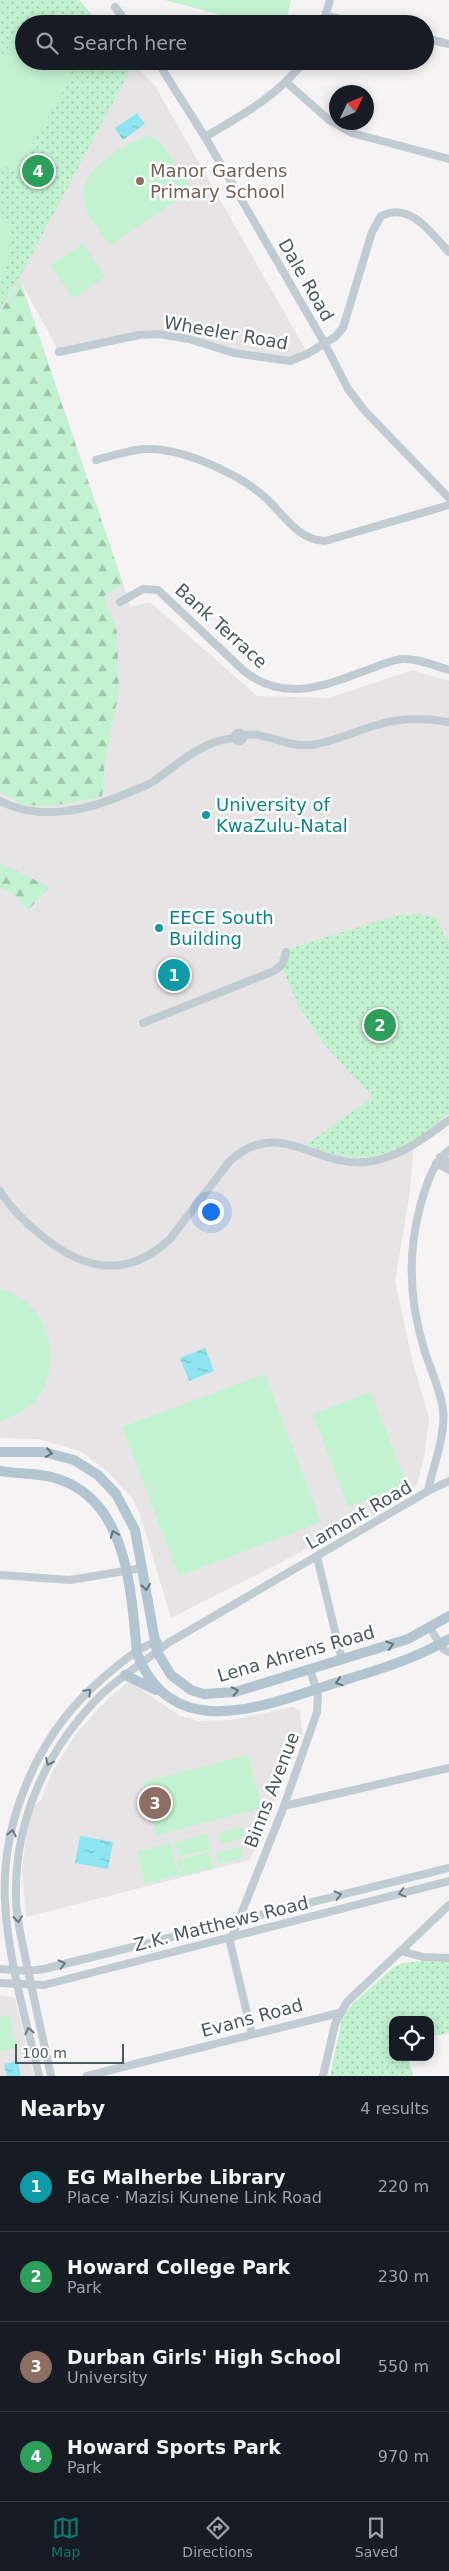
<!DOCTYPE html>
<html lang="en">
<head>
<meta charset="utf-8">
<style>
	body { margin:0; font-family:"DejaVu Sans",sans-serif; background:#20242c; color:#f1f3f6 }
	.controls { position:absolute; right:15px; bottom:15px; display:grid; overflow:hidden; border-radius:10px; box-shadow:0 2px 12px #0003 }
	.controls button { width:45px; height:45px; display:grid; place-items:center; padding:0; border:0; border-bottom:1px solid #363941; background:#171b24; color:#f1f3f6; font:25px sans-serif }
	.compass { position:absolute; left:329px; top:85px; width:45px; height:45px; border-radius:50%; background:#171b24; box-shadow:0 2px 12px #0003; rotate:46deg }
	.scale { position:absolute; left:15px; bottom:12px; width:109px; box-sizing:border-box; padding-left:5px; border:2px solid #495861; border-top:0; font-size:14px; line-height:18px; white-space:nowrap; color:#495861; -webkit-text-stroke:4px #fff; paint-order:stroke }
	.you { position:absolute; left:210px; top:1211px; width:18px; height:18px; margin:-12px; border:4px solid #fff; border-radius:50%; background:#1a73e8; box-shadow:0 0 0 8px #1a73e833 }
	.badge { display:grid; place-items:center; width:32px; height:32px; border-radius:50%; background:#0f766e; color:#fff; font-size:16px; font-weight:700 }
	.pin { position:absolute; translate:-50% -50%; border:2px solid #fff; box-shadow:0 1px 5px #0006 }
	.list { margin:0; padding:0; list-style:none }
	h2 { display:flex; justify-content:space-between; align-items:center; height:65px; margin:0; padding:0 20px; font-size:21px }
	h2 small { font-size:16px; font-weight:400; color:#9ea1a6 }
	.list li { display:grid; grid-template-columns:32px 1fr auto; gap:15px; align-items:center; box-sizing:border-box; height:90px; padding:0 20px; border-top:1px solid #363941 }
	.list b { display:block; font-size:19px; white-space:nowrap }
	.list p { margin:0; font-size:16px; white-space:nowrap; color:#9ea1a6 }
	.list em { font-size:16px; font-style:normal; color:#9ea1a6 }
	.icon { flex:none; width:28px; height:28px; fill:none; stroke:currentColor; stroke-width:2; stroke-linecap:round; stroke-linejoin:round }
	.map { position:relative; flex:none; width:449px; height:2076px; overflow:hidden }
	.search { position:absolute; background:#171b24; box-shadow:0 2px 12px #0003; left:15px; right:15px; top:15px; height:55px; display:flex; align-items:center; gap:12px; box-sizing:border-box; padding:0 18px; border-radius:28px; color:#9ea1a6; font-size:19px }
	.sheet { height:425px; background:#171b24 }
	nav { display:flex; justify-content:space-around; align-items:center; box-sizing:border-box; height:70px; border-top:1px solid #363941; background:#171b24; font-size:14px; color:#9ea1a6 }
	nav a { display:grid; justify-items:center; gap:2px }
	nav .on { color:#0f766e }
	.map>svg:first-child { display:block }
	.education { fill:#e6e4e5 }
	.green { fill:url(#green-dots) }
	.forest { fill:url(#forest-firs) }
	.pitch { fill:#c2f2d0 }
	.water { fill:url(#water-ripples) }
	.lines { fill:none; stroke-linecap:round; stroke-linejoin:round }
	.minor { stroke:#c1cbd2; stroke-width:8 }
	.major { stroke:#b2c5d1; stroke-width:10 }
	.oneway { stroke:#63737d }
	.oneway2 { stroke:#6d7a83 }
	.education-dot { fill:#8d6e63; stroke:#fff; stroke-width:2 }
	.culture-dot { fill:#0f9aa8; stroke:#fff; stroke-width:2 }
	.labels { text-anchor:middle; stroke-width:5; stroke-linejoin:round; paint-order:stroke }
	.education-label { font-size:18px; fill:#785e54; stroke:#fff; text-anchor:start }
	.street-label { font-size:18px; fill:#495861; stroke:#fff }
	.culture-label { font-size:18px; fill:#0d838f; stroke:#fff; text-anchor:start }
</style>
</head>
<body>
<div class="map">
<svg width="449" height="2076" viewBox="0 0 449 2076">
	<defs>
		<pattern id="green-dots" width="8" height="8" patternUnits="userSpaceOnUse" patternTransform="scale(1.25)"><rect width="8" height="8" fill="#c2f2d0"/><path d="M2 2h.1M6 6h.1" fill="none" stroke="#a0c7ac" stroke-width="1.8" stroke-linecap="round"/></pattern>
		<pattern id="forest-firs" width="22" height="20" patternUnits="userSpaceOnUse" patternTransform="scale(1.25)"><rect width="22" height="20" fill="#c2f2d0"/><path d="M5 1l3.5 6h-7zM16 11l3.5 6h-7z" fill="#a0c7ac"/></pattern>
		<pattern id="water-ripples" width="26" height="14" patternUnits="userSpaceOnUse" patternTransform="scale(1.25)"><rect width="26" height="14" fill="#8ee4f0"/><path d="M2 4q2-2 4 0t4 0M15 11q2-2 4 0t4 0" fill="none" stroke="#76bcc6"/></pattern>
	</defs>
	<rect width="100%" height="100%" fill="#f5f3f3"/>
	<g class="education">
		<path d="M0 0H79L99 24H24V61H130L154 84 307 352 289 361 160 334 59 352 21 282 131 607 150 602 257 696 329 698 413 670 449 681V1114L414 1141 410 1191 395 1281 412 1359 429 1418 424 1457 417 1485 391 1506 171 1618 140 1514 132 1498 107 1471 80 1451 38 1439 0 1438Z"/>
		<path d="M127 1683H131L180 1716 199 1721 232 1720 292 1707 300 1710 302 1732 250 1860 26 1917 22 1869 28 1824 34 1805 41 1800 53 1770 76 1734 109 1698Z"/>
		<path d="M0 1995 15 1998 34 2076H0Z"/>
	</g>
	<g class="green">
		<path d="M0 0H79L99 24H24V61H130L133 65 19 278 0 309Z"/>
		<path d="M417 914 437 918 444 936 449 940V1114C396 1156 372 1168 304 1146L373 1097 324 1044 298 1005 278 957 291 948 399 915Z"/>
		<path d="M424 1961 449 1962V2033L430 2037V2020H393V2057H408L413 2076H330L342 2019 352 2004 394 1967 403 1963Z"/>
	</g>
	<g class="forest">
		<path d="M20 281 123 584 104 596 117 632 119 691 105 760 102 797 52 806 23 805 0 791V312Z"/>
		<path d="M0 863 50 887 28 910 12 892 0 888Z"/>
	</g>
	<g class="pitch">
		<path d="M165 0H291L285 24H254Z"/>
		<path d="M12 41 24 48V61H46L72 76 16 173 0 163V61Z"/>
		<path d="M150 135 163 145 192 190 110 245C101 232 87 217 84 201 78 170 125 144 150 135Z"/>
		<path d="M0 211C18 235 13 257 0 282Z"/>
		<path d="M83 244 105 277 73 298 51 265Z"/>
		<path d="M0 1289C48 1301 66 1362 36 1400 28 1411 12 1416 0 1422Z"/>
		<path d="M265 1374 321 1522 179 1576 122 1427Z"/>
		<path d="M371 1392 407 1485 348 1507 313 1414Z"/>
		<path d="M248 1755 262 1808 157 1835 143 1782Z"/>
		<path d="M243 1827 245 1838 221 1844 218 1833Z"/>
		<path d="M207 1834 211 1849 179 1857 175 1842Z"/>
		<path d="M170 1843 179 1875 145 1884 137 1852Z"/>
		<path d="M241 1847 243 1858 219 1864 216 1853Z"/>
		<path d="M209 1852 213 1868 181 1876 177 1860Z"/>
		<path d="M9 2015 17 2048 0 2052V2017Z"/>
	</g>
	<g class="water">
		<path d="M137 113 145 124 123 140 115 128Z"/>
		<path d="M205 1348 214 1371 189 1381 180 1358Z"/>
		<path d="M80 1836 113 1842 108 1869 75 1863Z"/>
		<path d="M18 2061 21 2076H7L4 2064Z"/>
	</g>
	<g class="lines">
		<g class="minor">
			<path d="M115 7 128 24"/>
			<path d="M327 16 361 24"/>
			<path d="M323 24 330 0"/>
			<path d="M425 38 449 44"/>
			<path d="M157 61 205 137 324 342 348 389 364 410 449 498"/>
			<path d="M286 82 329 120 352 133 449 159"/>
			<path d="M205 137C242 115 278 96 304 61"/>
			<path d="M59 352 139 335 160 334 189 339 234 353 290 361 307 354 335 337 343 328 372 232 381 216C410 201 431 233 449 252"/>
			<path d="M96 460C112 456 129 450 145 449 182 447 242 475 268 500 285 517 299 540 325 541L449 505"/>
			<path d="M120 602 143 589 158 590 244 671C285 703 324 686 367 670 378 666 389 661 401 659 417 658 433 665 449 670"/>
			<circle cx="239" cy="737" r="4.5"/>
			<path d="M243 735C265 731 288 748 311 745 333 742 355 731 377 725 399 718 426 718 449 722"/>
			<path d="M0 801C42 822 89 810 130 792 138 788 147 786 154 781 179 763 202 741 234 738"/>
			<path d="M143 1023 274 971 283 964 286 952"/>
			<path d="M440 1157 449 1162"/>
			<path d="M436 1163 449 1170"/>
			<path d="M0 1191C11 1209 26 1223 42 1236 85 1271 127 1279 170 1239L229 1162C278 1115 315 1168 367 1162 399 1158 424 1138 449 1120"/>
			<path d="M428 1491 449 1481"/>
			<path d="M317 1557 342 1660"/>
			<path d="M0 1575 70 1580 143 1568"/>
			<path d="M430 1628 443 1649 449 1652"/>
			<path d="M284 1806 449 1768"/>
			<path d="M401 1951 423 1957 449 1958"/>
			<path d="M0 1969 28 1971 44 1969 449 1868"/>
			<path d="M0 1983 44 1985 449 1881"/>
			<path d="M252 2034 230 1942 284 1806 317 1712 318 1696 310 1669"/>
			<path d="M39 2076C26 2018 8 1961 5 1901 1 1823 36 1740 93 1687 106 1675 142 1643 158 1642"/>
			<path d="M51 2076C43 2038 34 2000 26 1961 22 1940 16 1919 16 1898 14 1820 47 1748 102 1694 122 1675 146 1661 168 1643L428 1491C433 1465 446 1436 443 1409 440 1389 431 1371 425 1352 409 1302 407 1253 421 1203 427 1183 433 1163 449 1150"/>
			<path d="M87 2076 339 2013"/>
			<path d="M323 2076 335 2024 347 2002 449 1905"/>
		</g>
		<g class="major">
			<path d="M0 1452H44L74 1460 98 1475 116 1494 135 1530 157 1652 171 1675 191 1690 204 1694 235 1692 408 1639 449 1616"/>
			<path d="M0 1471C20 1475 41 1472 61 1480 128 1504 131 1592 137 1653 172 1746 266 1705 335 1683 374 1671 413 1660 449 1639"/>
			<path d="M125 1675 156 1690"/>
		</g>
	</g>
	<defs><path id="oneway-chevron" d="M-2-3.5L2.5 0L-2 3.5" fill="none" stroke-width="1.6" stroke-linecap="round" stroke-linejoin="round" transform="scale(1.25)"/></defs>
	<g class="oneway">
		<use href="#oneway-chevron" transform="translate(49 1453) rotate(9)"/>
		<use href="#oneway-chevron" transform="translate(114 1534) rotate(-112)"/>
		<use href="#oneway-chevron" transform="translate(146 1587) rotate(81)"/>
		<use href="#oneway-chevron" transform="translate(390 1645) rotate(-18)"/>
		<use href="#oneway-chevron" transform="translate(339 1682) rotate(162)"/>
		<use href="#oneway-chevron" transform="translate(235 1691) rotate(-12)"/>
	</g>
	<g class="oneway2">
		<use href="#oneway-chevron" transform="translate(88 1692) rotate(-45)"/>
		<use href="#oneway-chevron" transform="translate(49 1762) rotate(117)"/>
		<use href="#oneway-chevron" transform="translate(12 1833) rotate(-78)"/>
		<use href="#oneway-chevron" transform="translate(402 1893) rotate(166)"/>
		<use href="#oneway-chevron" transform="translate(338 1895) rotate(-14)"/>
		<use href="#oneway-chevron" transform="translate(18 1919) rotate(84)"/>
		<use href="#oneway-chevron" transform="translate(62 1964) rotate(-14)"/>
		<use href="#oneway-chevron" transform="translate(29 2031) rotate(-103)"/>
	</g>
	<circle class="education-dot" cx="140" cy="181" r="5"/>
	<g class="culture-dot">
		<circle cx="206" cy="815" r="5"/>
		<circle cx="159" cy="928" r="5"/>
	</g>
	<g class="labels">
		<g class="education-label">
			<text x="150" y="177">Manor Gardens<tspan x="150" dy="21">Primary School</tspan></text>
		</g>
		<g class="street-label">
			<text transform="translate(306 280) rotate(60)" y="6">Dale Road</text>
			<text transform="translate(226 333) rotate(10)" y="6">Wheeler Road</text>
			<text transform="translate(221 626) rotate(42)" y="6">Bank Terrace</text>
			<text transform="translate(359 1515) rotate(-30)" y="6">Lamont Road</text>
			<text transform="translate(296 1654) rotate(-16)" y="6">Lena Ahrens Road</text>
			<text transform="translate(272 1790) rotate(-69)" y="6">Binns Avenue</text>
			<text transform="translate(221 1924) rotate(-14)" y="6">Z.K. Matthews Road</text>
			<text transform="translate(252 2018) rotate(-15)" y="6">Evans Road</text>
		</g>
		<g class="culture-label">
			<text x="216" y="811">University of<tspan x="216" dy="21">KwaZulu-Natal</tspan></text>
			<text x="169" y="924">EECE South<tspan x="169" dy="21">Building</tspan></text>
		</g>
	</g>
</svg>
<div class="controls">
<button><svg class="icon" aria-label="locate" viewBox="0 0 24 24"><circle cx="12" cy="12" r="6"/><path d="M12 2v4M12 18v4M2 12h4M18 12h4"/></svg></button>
</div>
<svg class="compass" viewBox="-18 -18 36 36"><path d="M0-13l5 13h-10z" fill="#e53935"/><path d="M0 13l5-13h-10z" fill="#9ea1a6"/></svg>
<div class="scale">100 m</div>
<div class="you"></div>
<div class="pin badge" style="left:174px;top:975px;background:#0f9aa8">1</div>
<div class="pin badge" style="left:380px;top:1025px;background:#2e9e5b">2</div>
<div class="pin badge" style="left:155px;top:1803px;background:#8d6e63">3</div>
<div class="pin badge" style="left:38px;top:171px;background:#2e9e5b">4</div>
<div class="search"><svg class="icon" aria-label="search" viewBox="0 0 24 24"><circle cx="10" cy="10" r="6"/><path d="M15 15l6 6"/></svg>Search here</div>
</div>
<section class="sheet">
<h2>Nearby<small>4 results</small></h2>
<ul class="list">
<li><span class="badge" style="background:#0f9aa8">1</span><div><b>EG Malherbe Library</b><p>Place · Mazisi Kunene Link Road</p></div><em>220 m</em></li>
<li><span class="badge" style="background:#2e9e5b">2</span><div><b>Howard College Park</b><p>Park</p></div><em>230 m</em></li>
<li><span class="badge" style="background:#8d6e63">3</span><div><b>Durban Girls' High School</b><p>University</p></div><em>550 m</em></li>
<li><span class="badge" style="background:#2e9e5b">4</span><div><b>Howard Sports Park</b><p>Park</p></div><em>970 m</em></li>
</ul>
</section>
<nav>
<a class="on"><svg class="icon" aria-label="map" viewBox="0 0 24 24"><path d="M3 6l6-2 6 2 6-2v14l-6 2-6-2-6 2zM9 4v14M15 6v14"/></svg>Map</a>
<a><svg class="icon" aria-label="directions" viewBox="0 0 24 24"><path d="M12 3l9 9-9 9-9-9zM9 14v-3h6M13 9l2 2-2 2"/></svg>Directions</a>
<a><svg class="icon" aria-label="saved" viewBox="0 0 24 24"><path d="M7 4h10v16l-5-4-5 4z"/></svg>Saved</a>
</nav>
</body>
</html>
